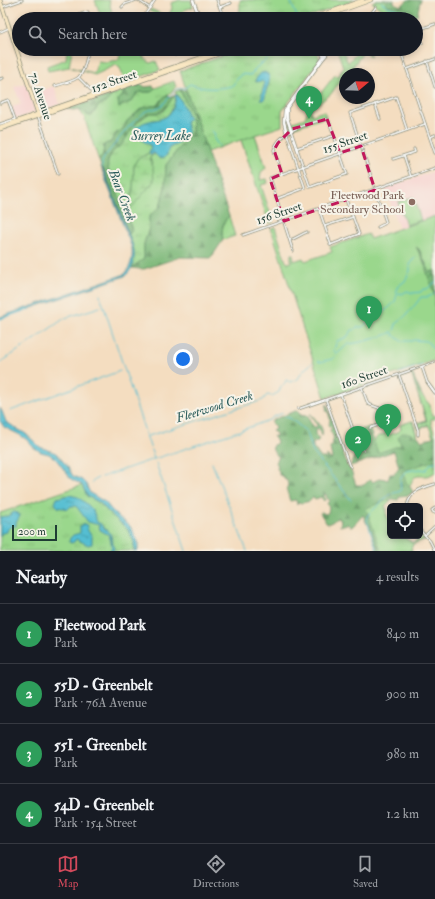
<!DOCTYPE html>
<html lang="en">
<head>
<meta charset="utf-8">
<style>
	body { margin:0; font-family:"IM FELL Double Pica",serif; background:#20242c; color:#f1f3f6 }
	.controls { position:absolute; right:12px; bottom:12px; display:grid; overflow:hidden; border-radius:6px; box-shadow:0 2px 6px #0003 }
	.controls button { width:36px; height:36px; display:grid; place-items:center; padding:0; border:0; border-bottom:1px solid #363941; background:#171b24; color:#f1f3f6; font:20px sans-serif }
	.compass { position:absolute; left:339px; top:68px; width:36px; height:36px; border-radius:50%; background:#171b24; box-shadow:0 2px 6px #0003; rotate:71deg }
	.scale { position:absolute; left:12px; bottom:10px; width:45px; box-sizing:border-box; padding-left:4px; border:2px solid #1f3d34; border-top:0; font-size:11px; line-height:14px; white-space:nowrap; color:#1f3d34; -webkit-text-stroke:3px #f7f3e8; paint-order:stroke }
	.you { position:absolute; left:183px; top:359px; width:14px; height:14px; margin:-10px; border:3px solid #fff; border-radius:50%; background:#1a73e8; box-shadow:0 0 0 6px #1a73e833 }
	.badge { display:grid; place-items:center; width:26px; height:26px; border-radius:50%; background:#d1495b; color:#fff; font-size:13px; font-weight:700 }
	.pin { position:absolute; translate:-50% -33px; filter:drop-shadow(0 1px 2px #0008) }
	.pin::after { content:''; position:absolute; top:21px; width:14px; height:12px; background:inherit; clip-path:polygon(0 0,100% 0,50% 100%) }
	.list { margin:0; padding:0; list-style:none }
	h2 { display:flex; justify-content:space-between; align-items:center; height:52px; margin:0; padding:0 16px; font-size:17px }
	h2 small { font-size:13px; font-weight:400; color:#9ea1a6 }
	.list li { display:grid; grid-template-columns:26px 1fr auto; gap:12px; align-items:center; box-sizing:border-box; height:60px; padding:0 16px; border-top:1px solid #363941 }
	.list b { display:block; font-size:15px; white-space:nowrap }
	.list p { margin:0; font-size:13px; white-space:nowrap; color:#9ea1a6 }
	.list em { font-size:13px; font-style:normal; color:#9ea1a6 }
	.icon { flex:none; width:22px; height:22px; fill:none; stroke:currentColor; stroke-width:2; stroke-linecap:round; stroke-linejoin:round }
	.map { position:relative; flex:none; width:435px; height:551px; overflow:hidden }
	.search { position:absolute; background:#171b24; box-shadow:0 2px 6px #0003; left:12px; right:12px; top:12px; height:44px; display:flex; align-items:center; gap:10px; box-sizing:border-box; padding:0 14px; border-radius:22px; color:#9ea1a6; font-size:15px }
	.sheet { height:292px; background:#171b24 }
	nav { display:flex; justify-content:space-around; align-items:center; box-sizing:border-box; height:56px; border-top:1px solid #363941; background:#171b24; font-size:11px; color:#9ea1a6 }
	nav a { display:grid; justify-items:center; gap:2px }
	nav .on { color:#d1495b }
	.map>svg:first-child { display:block }
	.built { fill:#f7d0cd }
	.grass { fill:url(#grass-tufts); stroke:#5c8a60 }
	.forest { fill:url(#forest-firs); stroke:#4d7a56 }
	.wetland { fill:url(#wetland-marsh); stroke:#5c8a60 }
	.green { fill:#9ad78c; stroke:#5c8a60 }
	.water { fill:url(#water-ripples); stroke:#3a7e83 }
	.lines { fill:none; stroke-linecap:round; stroke-linejoin:round }
	.stream { stroke:#55bed2; stroke-width:1 }
	.minor-casing { stroke:#8a8d7a; stroke-width:3 }
	.tertiary-casing { stroke:#8a8d7a; stroke-width:4 }
	.secondary-casing { stroke:#8a8d7a; stroke-width:4.5 }
	.minor { stroke:#fff; stroke-width:1.5 }
	.tertiary { stroke:#fff; stroke-width:2.5 }
	.secondary { stroke:#f9e7c3; stroke-width:3 }
	.marked { fill:none; stroke:#c2185b; stroke-width:3; stroke-dasharray:8 5; stroke-linejoin:round }
	.education-dot { fill:#8d6e63; stroke:#f7f3e8; stroke-width:1.5 }
	.labels { text-anchor:middle; stroke-width:4; stroke-linejoin:round; paint-order:stroke }
	.street-label { font-size:12px; fill:#1f3d34; stroke:#f7f3e8 }
	.education-label { font-size:12px; fill:#785e54; stroke:#f7f3e8; text-anchor:end }
	.water-label { font-size:13px; font-style:italic; fill:#2c5d5c; stroke:#f7f3e8 }
</style>
</head>
<body>
<div class="map">
<svg width="435" height="551" viewBox="0 0 435 551">
	<defs>
		<pattern id="grass-tufts" width="24" height="20" patternUnits="userSpaceOnUse"><rect width="24" height="20" fill="#9ad78c"/><path d="M3 7l-1-3M5 7V3M7 7l1-3M15 17l-1-3M17 17v-4M19 17l1-3" fill="none" stroke="#84b979"/></pattern>
		<pattern id="forest-firs" width="22" height="20" patternUnits="userSpaceOnUse"><rect width="22" height="20" fill="#7bb878"/><path d="M5 1l3.5 6h-7zM16 11l3.5 6h-7z" fill="#649763"/></pattern>
		<pattern id="wetland-marsh" width="20" height="14" patternUnits="userSpaceOnUse"><rect width="20" height="14" fill="#9ad78c"/><path d="M1 5h8M5 5V1M11 12h8M15 12V8" fill="none" stroke="#84b979"/></pattern>
		<pattern id="water-ripples" width="26" height="14" patternUnits="userSpaceOnUse"><rect width="26" height="14" fill="#55bed2"/><path d="M2 4q2-2 4 0t4 0M15 11q2-2 4 0t4 0" fill="none" stroke="#469cab"/></pattern>
	</defs>
	<rect width="100%" height="100%" fill="#f7f3e8"/>
	<filter id="ink" filterUnits="userSpaceOnUse"><feTurbulence type="fractalNoise" baseFrequency=".025" numOctaves="2"/><feDisplacementMap in="SourceGraphic" scale="8" xChannelSelector="R" yChannelSelector="G"/><feConvolveMatrix kernelMatrix="1 2 1 2 8 2 1 2 1" color-interpolation-filters="sRGB"/></filter>
	<filter id="wash" filterUnits="userSpaceOnUse"><feTurbulence type="fractalNoise" baseFrequency=".012" numOctaves="4" result="noise"/><feDisplacementMap in="SourceGraphic" scale="16" xChannelSelector="R" yChannelSelector="G"/><feGaussianBlur stdDeviation="0.9" result="paint"/><feColorMatrix in="noise" values="0 0 0 0 0 0 0 0 0 0 0 0 0 0 0 0 0 1.4 0 .05"/><feComposite in="paint" operator="in"/></filter>
	<g filter="url(#wash)">
		<rect width="100%" height="100%" fill="#f4ddc0"/>
		<g class="built">
			<path d="M26 83 35 112 15 119 12 107 21 104 14 87Z"/>
			<path d="M54 86 60 104 40 111 34 93Z"/>
			<path d="M435 171V216L399 229 385 188Z"/>
		</g>
		<g class="grass">
			<path d="M240 0H356L303 19H238L240 8Z"/>
			<path d="M243 49H316L320 60 282 111V126L255 135 264 161 255 181 241 140 207 152 180 71Z"/>
			<path d="M174 81 176 87C170 94 163 98 158 105L142 108 127 121 125 125 122 130 116 133 110 143 104 145 103 154 99 161 84 117 80 111V109L92 116 99 105 105 103 114 94 124 90 122 97 118 100 119 108 122 104C137 103 131 95 141 92 144 92 147 92 151 92L155 88Z"/>
			<path d="M180 90 192 116V131L166 165 165 187 161 203 159 208 149 217V228L144 244V259L131 268C135 256 134 247 129 234L132 230 109 172 107 166 108 160 112 152 121 145 130 131 139 121 149 113H160L163 111 174 96 176 97 174 106 168 115 162 119 152 120 139 132 142 140 151 146 150 152 137 160 134 166 133 190 129 207 153 168 150 158C152 152 161 155 167 155L169 148 177 144 187 133 188 130 186 122 189 118 188 116 182 102 175 92Z"/>
			<path d="M229 216 235 236 223 240C221 232 222 222 229 216Z"/>
			<path d="M82 485 87 496 100 503 109 513 128 529 134 542V551H0V513Z"/>
		</g>
		<g class="forest">
			<path d="M376 0H394V3L401 6 408 0H422L420 2 417 15H414L411 10 386 16 384 11 373 2Z"/>
			<path d="M141 84 145 87 153 86 155 88 151 92C147 92 144 92 141 92 131 95 137 103 122 104L121 107 119 108 118 99 122 97 124 90Z"/>
			<path d="M180 90H186L229 216C222 222 221 232 223 240L211 258 180 257 141 270 140 269 131 268 144 259V244L149 228V216L159 208 161 203 165 187 166 165 192 131V116Z"/>
			<path d="M114 94 105 103 99 105 91 116 88 115 80 109 73 110 67 109Z"/>
			<path d="M169 95V98L174 96C172 99 163 111 160 112 158 113 154 113 151 113 147 114 141 118 138 121 131 128 128 137 122 144 120 147 119 146 117 148 108 154 106 163 109 172L132 230 129 234 105 172 103 168V173L99 161 103 154 104 145 107 143H110L117 133 122 130 125 126 127 121 142 108 158 105 163 98Z"/>
			<path d="M416 245 419 249 430 272 435 270V298L423 260Z"/>
			<path d="M411 373H412L421 393 435 436V471L414 476 409 485 413 492 409 495 400 496 398 500 392 499 385 506 387 511 386 514 390 523V536L405 538 413 543 411 549 412 551H378L369 524H367L363 515 352 527 347 524 340 526 341 520 338 519V517L332 522 327 524 320 513 322 512 325 514 328 513 329 507 327 503 330 501 327 498 326 494H324L325 500 324 501 321 497 315 499 313 497 310 501 302 503 298 502 297 505 296 500 290 501 286 488 288 486 287 480H285L284 477 279 475V471L277 469 278 466 276 462 279 457C275 454 271 450 273 445L276 444 277 441 273 436 276 437V433L272 431 275 429 274 425 271 422 275 419 298 410 301 415 308 416 310 422 314 427H317V425L310 414H311C316 420 325 428 322 436L319 428 316 430 315 435 320 439 318 438V441L313 443V447L321 458H325L327 461V455L331 460 332 458 330 448C333 440 336 439 330 431L332 427 329 426 330 419 328 411H326L327 404 347 465 350 468 356 485H364L369 480 373 482 381 478 388 480 390 474H394L399 467 394 451 351 466V464L355 455 365 451 362 446V441L358 437 359 433V431H356L369 427 374 441 398 432 401 429 400 425 413 421 417 436 419 437 421 441 433 437 429 425 419 429 417 423 426 420Z"/>
		</g>
		<path class="wetland" d="M149 153 151 155 150 158 153 168 154 181 131 208 129 207 133 190 134 166 137 159Z"/>
		<g class="green">
			<path d="M95 0H109L113 19H102Z"/>
			<path d="M180 0H191L193 7 184 10 176 19H164L163 17 149 11 151 9 166 16 170 13 172 8 171 3Z"/>
			<path d="M378 0H385L387 5 411 10 414 19H413L412 15 407 19H386V13L372 2Z"/>
			<path d="M67 49H72L69 67 94 73 98 61 106 62 118 60 122 51 121 49H143C141 55 145 60 150 63L156 61 160 70 125 82 120 68 116 65 95 75 69 67 48 71 47 66 66 59Z"/>
			<path d="M337 49H342L348 63 360 49H366L365 50 371 55 370 56 364 51 349 72 351 74H345V77L344 75 331 94 310 110 312 115 324 111 326 117 292 128 290 123 305 118 309 108 335 75 339 76 343 67Z"/>
			<path d="M255 135 266 168 261 172 260 180 267 179 268 183 261 185 273 222 269 223 241 140Z"/>
			<path d="M413 197 421 220 406 225 398 202Z"/>
			<path d="M435 216V270L430 272 419 249 416 247 423 260 435 298V360L325 398 271 228 275 227 286 262 288 263 291 262V254H293L294 261 303 258 305 261 332 252 330 247 368 234 370 239Z"/>
			<path d="M411 373H412L419 392 430 405 432 416 435 415V419H431V423L435 436 433 437 428 424 419 429 418 424 427 421Z"/>
			<path d="M412 421 416 433V438L410 433H402L398 437 401 445 378 453 374 441 378 436 383 435 386 433 384 427 388 435 398 432 401 429 400 425Z"/>
			<path d="M435 460V472C427 479 422 474 415 477 413 478 411 483 410 486L406 482 402 471Z"/>
			<path d="M392 499 385 506 387 511 386 514 390 523V536L405 538 412 543 424 537 426 539 413 544 411 549 412 551H381L366 508Z"/>
		</g>
		<g class="water">
			<path d="M265 72 269 75C271 85 265 88 265 98L263 100H260L262 97C261 90 265 87 264 83L262 81 256 82 255 80 261 73Z"/>
			<path d="M176 94 182 102 188 116 189 118 186 123 188 131 177 144 169 148C167 154 167 158 160 159L154 153 151 155 149 153 151 146 142 140 137 128C149 113 171 130 176 97L174 96Z"/>
			<path d="M102 167 133 246C136 256 134 269 125 276L0 319V317L125 274C131 266 133 258 132 248L103 173Z"/>
			<path d="M0 408 2 411 6 422 26 434 40 447 56 453 68 467 73 476 82 480 86 484 90 493 105 502 116 515 130 526 138 542V551H134V542L128 529 109 513 100 503 87 496 82 485 71 479 56 459 49 454 41 452 33 447 27 440 20 435 4 427 0 421Z"/>
			<path d="M69 495 78 497 88 505 93 510 97 522 101 524 103 528C110 530 111 534 112 541 114 546 115 546 113 551H110L112 546 109 535 100 530 99 525 88 522 76 506H71L67 510 65 508C60 508 57 508 55 503L57 498Z"/>
			<path d="M14 512 18 513 20 516 16 523V526H11L8 529 7 532 2 533 0 536V517L8 516Z"/>
			<path d="M84 524 87 525 88 531 92 536V544L88 545 76 539 74 542 71 543 69 542 70 538 73 535 80 533V526Z"/>
		</g>
		<g class="lines">
			<g class="stream">
				<path d="M290 0 298 19"/>
				<path d="M381 2 389 7 407 12"/>
				<path d="M131 125 138 127"/>
				<path d="M211 130 215 134 214 139 219 146"/>
				<path d="M102 167V162L105 156 130 125 146 111 161 107 176 89 185 88 190 84C204 90 218 89 232 86L241 74 251 75C254 72 254 69 257 67 264 61 270 60 271 49"/>
				<path d="M410 266 411 262 416 257"/>
				<path d="M397 294V287L405 281 410 271V268"/>
				<path d="M434 294H435"/>
				<path d="M100 295 154 459 102 477"/>
				<path d="M376 316 382 314C385 310 393 305 395 301 397 297 395 296 400 293L402 294 407 291 413 293 421 292 423 289H427L435 282"/>
				<path d="M0 319 30 309"/>
				<path d="M394 331 396 324C402 321 417 303 421 297H428L432 295"/>
				<path d="M391 332 394 334 393 336"/>
				<path d="M395 336 401 341H412L413 340 427 341 435 351"/>
				<path d="M337 354 348 344C356 344 387 336 392 332"/>
				<path d="M318 361 320 362 333 359 336 355 334 350 337 341 347 337 352 330H354L357 327H363C366 322 371 322 374 317"/>
				<path d="M0 363 65 318 100 307"/>
				<path d="M399 373 423 365"/>
				<path d="M283 385 285 383 286 380 290 382 298 379C302 371 306 368 312 363"/>
				<path d="M10 411 120 371"/>
				<path d="M285 417 290 418 307 432 313 452 351 500"/>
				<path d="M148 436 263 400 267 395 272 396 279 392 281 386"/>
				<path d="M154 459 242 430 269 420 273 417 283 413"/>
				<path d="M156 463 186 551"/>
				<path d="M212 463 247 551"/>
				<path d="M92 483 94 480 98 478"/>
				<path d="M377 551 367 521V516L390 494 401 491 400 480 404 473 407 471 420 469 426 470 431 463 435 462"/>
			</g>
		</g>
	</g>
	<g filter="url(#ink)">
		<g class="lines">
			<defs>
				<g id="minor">
					<path d="M138 0 150 8"/>
					<path d="M217 0 224 19"/>
					<path d="M2 7 22 0"/>
					<path d="M122 7 125 4 136 0"/>
					<path d="M220 7 231 3"/>
					<path d="M75 19 78 15 88 12"/>
					<path d="M142 19 155 0"/>
					<path d="M367 19 376 7"/>
					<path d="M416 27 422 43"/>
					<path d="M417 30 435 24"/>
					<path d="M0 32 9 28"/>
					<path d="M51 49 53 51"/>
					<path d="M109 49V51"/>
					<path d="M400 49 435 153"/>
					<path d="M326 54 330 49"/>
					<path d="M175 55 176 49"/>
					<path d="M427 61 435 87"/>
					<path d="M407 69 435 59"/>
					<path d="M79 78 91 90 106 86"/>
					<path d="M0 79 3 78"/>
					<path d="M55 86C85 78 81 78 89 49"/>
					<path d="M0 103 8 100 15 119 0 124"/>
					<path d="M375 104 380 119"/>
					<path d="M38 116 58 174"/>
					<path d="M430 137 435 135"/>
					<path d="M297 148 333 136"/>
					<path d="M404 156 411 177"/>
					<path d="M393 159 415 152 414 149"/>
					<path d="M282 174 274 150C279 131 309 123 326 119L329 121 347 174 310 187 291 131"/>
					<path d="M276 199 305 188 287 134"/>
					<path d="M319 209 331 245"/>
					<path d="M371 210 380 207"/>
					<path d="M325 226 353 217"/>
					<path d="M378 227 384 224 386 222 350 113 396 97 407 130"/>
					<path d="M243 235 435 168"/>
					<path d="M290 240C297 238 301 234 307 232"/>
					<path d="M330 245 359 234 354 220 346 200"/>
					<path d="M293 251 270 178 425 124"/>
					<path d="M422 367 427 382 435 393"/>
					<path d="M399 375 418 430V435"/>
					<path d="M362 388 368 404 379 408"/>
					<path d="M341 395 356 438 364 451"/>
					<path d="M326 400 349 465 351 467"/>
					<path d="M379 408 384 423"/>
					<path d="M298 409 435 362"/>
					<path d="M370 428 387 422"/>
					<path d="M407 506C410 491 422 488 435 484"/>
					<path d="M435 508 432 510 433 512 435 513"/>
					<path d="M420 530 430 541 435 551"/>
					<path d="M425 535 435 526"/>
				</g>
				<g id="tertiary">
					<path d="M193 0 200 19"/>
					<path d="M210 49 213 56"/>
					<path d="M319 49 323 55"/>
					<path d="M324 53 326 55 324 57 323 55Z"/>
					<path d="M287 109V118L291 130"/>
					<path d="M287 134 284 122 285 110 324 57"/>
				</g>
				<g id="secondary">
					<path d="M0 0 38 114"/>
					<path d="M310 19 363 0"/>
					<path d="M318 19 371 0"/>
					<path d="M0 127 226 49"/>
					<path d="M0 129 233 49"/>
				</g>
			</defs>
			<use href="#minor" class="minor-casing"/>
			<use href="#tertiary" class="tertiary-casing"/>
			<use href="#secondary" class="secondary-casing"/>
			<use href="#minor" class="minor"/>
			<use href="#tertiary" class="tertiary"/>
			<use href="#secondary" class="secondary"/>
		</g>
	</g>
	<path class="marked" d="M327 119 340 153 361 146 375 190 284 221 270 179 282 174 274 150 278 143 292 129Z"/>
	<circle class="education-dot" cx="412" cy="202" r="4"/>
	<g class="labels">
		<g class="street-label">
			<text transform="translate(114 81) rotate(-19)" y="4">152 Street</text>
			<text transform="translate(41 96) rotate(72)" y="4">72 Avenue</text>
			<text transform="translate(345 142) rotate(-19)" y="4">155 Street</text>
			<text transform="translate(279 213) rotate(-19)" y="4">156 Street</text>
			<text transform="translate(364 377) rotate(-19)" y="4">160 Street</text>
		</g>
		<g class="education-label">
			<text x="404" y="199">Fleetwood Park<tspan x="404" dy="14">Secondary School</tspan></text>
		</g>
		<g class="water-label">
			<text x="161" y="140">Surrey Lake</text>
			<text transform="translate(123 195) rotate(69)" y="5">Bear Creek</text>
			<text transform="translate(214 406) rotate(-17)" y="5">Fleetwood Creek</text>
		</g>
	</g>
</svg>
<div class="controls">
<button><svg class="icon" aria-label="locate" viewBox="0 0 24 24"><circle cx="12" cy="12" r="6"/><path d="M12 2v4M12 18v4M2 12h4M18 12h4"/></svg></button>
</div>
<svg class="compass" viewBox="-18 -18 36 36"><path d="M0-13l5 13h-10z" fill="#e53935"/><path d="M0 13l5-13h-10z" fill="#9ea1a6"/></svg>
<div class="scale">200 m</div>
<div class="you"></div>
<div class="pin badge" style="left:369px;top:329px;background:#2e9e5b">1</div>
<div class="pin badge" style="left:358px;top:459px;background:#2e9e5b">2</div>
<div class="pin badge" style="left:388px;top:437px;background:#2e9e5b">3</div>
<div class="pin badge" style="left:309px;top:119px;background:#2e9e5b">4</div>
<div class="search"><svg class="icon" aria-label="search" viewBox="0 0 24 24"><circle cx="10" cy="10" r="6"/><path d="M15 15l6 6"/></svg>Search here</div>
</div>
<section class="sheet">
<h2>Nearby<small>4 results</small></h2>
<ul class="list">
<li><span class="badge" style="background:#2e9e5b">1</span><div><b>Fleetwood Park</b><p>Park</p></div><em>840 m</em></li>
<li><span class="badge" style="background:#2e9e5b">2</span><div><b>55D - Greenbelt</b><p>Park · 76A Avenue</p></div><em>900 m</em></li>
<li><span class="badge" style="background:#2e9e5b">3</span><div><b>55I - Greenbelt</b><p>Park</p></div><em>980 m</em></li>
<li><span class="badge" style="background:#2e9e5b">4</span><div><b>54D - Greenbelt</b><p>Park · 154 Street</p></div><em>1.2 km</em></li>
</ul>
</section>
<nav>
<a class="on"><svg class="icon" aria-label="map" viewBox="0 0 24 24"><path d="M3 6l6-2 6 2 6-2v14l-6 2-6-2-6 2zM9 4v14M15 6v14"/></svg>Map</a>
<a><svg class="icon" aria-label="directions" viewBox="0 0 24 24"><path d="M12 3l9 9-9 9-9-9zM9 14v-3h6M13 9l2 2-2 2"/></svg>Directions</a>
<a><svg class="icon" aria-label="saved" viewBox="0 0 24 24"><path d="M7 4h10v16l-5-4-5 4z"/></svg>Saved</a>
</nav>
</body>
</html>
